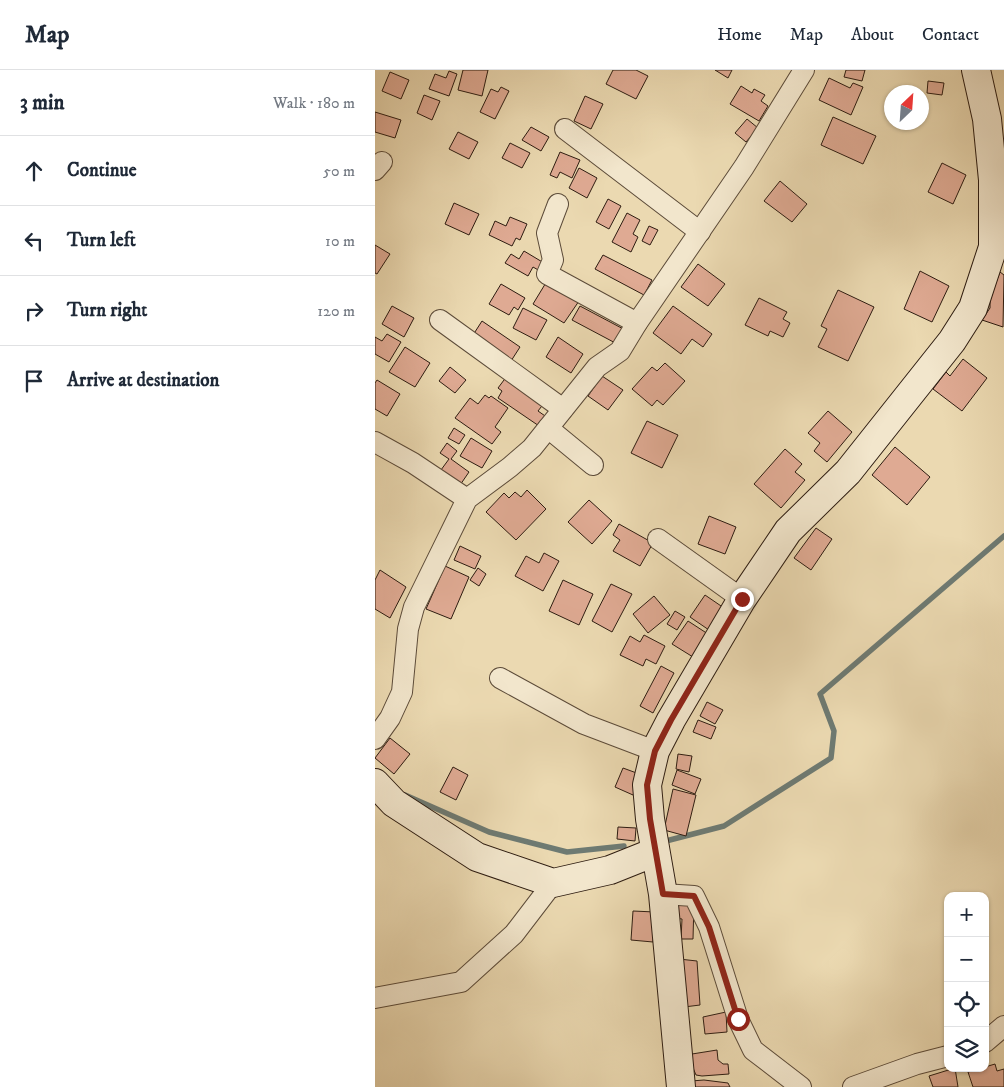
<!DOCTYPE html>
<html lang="en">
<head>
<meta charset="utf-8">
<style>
	body { margin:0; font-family:"IM FELL DW Pica",serif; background:#f2f2f3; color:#1f2937 }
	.controls { position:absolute; right:15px; bottom:15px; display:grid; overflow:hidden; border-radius:10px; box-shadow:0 1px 4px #0004 }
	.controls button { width:45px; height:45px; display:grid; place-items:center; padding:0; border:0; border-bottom:1px solid #e0e1e3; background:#fff; color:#1f2937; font:25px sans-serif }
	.compass { position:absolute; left:509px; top:15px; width:45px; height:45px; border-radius:50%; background:#fff; box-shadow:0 1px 4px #0004; rotate:25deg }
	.stop { position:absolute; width:15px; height:15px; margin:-11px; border:4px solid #8f2418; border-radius:50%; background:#fff }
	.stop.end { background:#8f2418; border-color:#fff; box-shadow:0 1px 5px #0008 }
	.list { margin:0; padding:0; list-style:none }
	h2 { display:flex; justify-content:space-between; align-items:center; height:65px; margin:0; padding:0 20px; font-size:21px }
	h2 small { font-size:16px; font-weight:400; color:#747a83 }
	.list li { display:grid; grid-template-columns:32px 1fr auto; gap:15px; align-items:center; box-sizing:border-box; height:70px; padding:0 20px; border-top:1px solid #e0e1e3 }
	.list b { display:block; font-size:19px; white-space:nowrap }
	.list em { font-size:16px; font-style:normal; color:#747a83 }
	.icon { flex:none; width:28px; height:28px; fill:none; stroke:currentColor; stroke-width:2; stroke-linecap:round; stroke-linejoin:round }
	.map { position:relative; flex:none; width:629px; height:1017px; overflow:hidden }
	header { display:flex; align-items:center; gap:30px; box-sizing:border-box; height:70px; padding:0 25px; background:#fff; border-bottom:1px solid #e0e1e3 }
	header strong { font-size:24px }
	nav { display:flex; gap:28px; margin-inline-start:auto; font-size:18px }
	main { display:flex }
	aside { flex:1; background:#fff }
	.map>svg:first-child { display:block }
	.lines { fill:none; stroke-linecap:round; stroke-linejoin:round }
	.stream { stroke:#6e7a72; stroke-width:5.5 }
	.building { fill:#dfaa93; stroke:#2d1c11 }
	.street-casing { stroke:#5c4b39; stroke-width:22 }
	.secondary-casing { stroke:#2d1c11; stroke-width:30 }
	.street { stroke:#f2e6cc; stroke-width:20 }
	.secondary { stroke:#f2e6cc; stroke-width:28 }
	.route { stroke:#8f2418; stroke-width:6 }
</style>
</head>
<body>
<header>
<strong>Map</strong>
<nav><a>Home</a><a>Map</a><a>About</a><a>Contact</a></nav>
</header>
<main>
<aside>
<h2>3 min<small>Walk · 180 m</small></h2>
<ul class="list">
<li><svg class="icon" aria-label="ahead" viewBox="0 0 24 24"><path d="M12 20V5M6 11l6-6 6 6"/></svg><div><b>Continue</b></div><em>50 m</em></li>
<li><svg class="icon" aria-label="left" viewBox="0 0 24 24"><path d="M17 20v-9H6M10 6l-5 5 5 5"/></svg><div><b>Turn left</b></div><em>10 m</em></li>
<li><svg class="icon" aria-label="right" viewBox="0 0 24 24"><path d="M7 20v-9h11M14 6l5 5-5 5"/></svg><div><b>Turn right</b></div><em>120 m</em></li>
<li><svg class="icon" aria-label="arrive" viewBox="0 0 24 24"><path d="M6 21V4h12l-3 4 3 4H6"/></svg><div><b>Arrive at destination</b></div></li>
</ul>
</aside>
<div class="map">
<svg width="629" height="1017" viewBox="0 0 629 1017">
	<rect width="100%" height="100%" fill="#ebd9b1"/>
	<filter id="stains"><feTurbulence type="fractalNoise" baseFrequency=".004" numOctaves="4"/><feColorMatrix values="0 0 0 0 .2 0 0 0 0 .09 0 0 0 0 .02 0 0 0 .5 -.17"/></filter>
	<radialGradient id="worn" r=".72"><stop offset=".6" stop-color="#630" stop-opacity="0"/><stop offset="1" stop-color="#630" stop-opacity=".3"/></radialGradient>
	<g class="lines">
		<g class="stream">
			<path d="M30 725 114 762 192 782 249 776"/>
			<path d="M287 772 349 756 456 688 459 661 445 624 629 466"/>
		</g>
	</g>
	<g class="building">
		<path d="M88 0H113L107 26 83 20Z"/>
		<path d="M238 0H261L273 6 261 29 231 14Z"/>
		<path d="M340 0H357L353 8Z"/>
		<path d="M471 0H490L487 11 469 7Z"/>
		<path d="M74 1 82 4 74 26 54 19 60 4 71 8Z"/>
		<path d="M15 2 34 10 26 29 7 21Z"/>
		<path d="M454 8 475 18 478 13 488 17 476 45 444 30Z"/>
		<path d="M553 11 569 13 567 25 552 23Z"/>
		<path d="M366 16 377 23 379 19 390 25 386 31 393 36 384 51 355 34Z"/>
		<path d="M126 17 134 21 120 49 105 42 116 19 123 22Z"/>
		<path d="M49 25 65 31 57 50 42 43Z"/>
		<path d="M210 26 228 34 216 59 199 51Z"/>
		<path d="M0 42 26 50 20 68 0 62Z"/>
		<path d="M458 47 501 66 488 94 446 75Z"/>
		<path d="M372 49 383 58 371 72 360 63Z"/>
		<path d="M156 57 174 67 166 81 147 70Z"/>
		<path d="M83 62 103 72 94 89 74 79Z"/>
		<path d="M135 73 155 83 147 98 127 88Z"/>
		<path d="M185 82 205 90 197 108 185 102 182 108 175 105Z"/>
		<path d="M567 93 591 105 578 134 553 122Z"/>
		<path d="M204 98 222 108 212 128 194 118Z"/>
		<path d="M405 111 432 134 417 152 389 131Z"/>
		<path d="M233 129 246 136 234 159 221 152Z"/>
		<path d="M79 133 104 144 94 165 70 154Z"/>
		<path d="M252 143 265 150 258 164 263 167 256 182 237 172Z"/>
		<path d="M135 147 152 154 145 170 141 168 137 176 114 165 120 151 131 156Z"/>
		<path d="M274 156 283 160 275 175 267 171Z"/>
		<path d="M0 175 15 184 2 204 0 203Z"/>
		<path d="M149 181 169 193 165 201 158 197 153 206 130 193 136 184 144 189Z"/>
		<path d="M228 185 277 210 269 225 220 199Z"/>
		<path d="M323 194 350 214 333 236 306 217Z"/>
		<path d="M545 201 574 216 557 252 529 239Z"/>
		<path d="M625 202 629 205 628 257 607 250 615 238V228Z"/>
		<path d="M172 211 204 231 189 253 158 234Z"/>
		<path d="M126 214 150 228 143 240 139 237 134 245 114 234Z"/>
		<path d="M463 220 499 237 473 291 443 277 452 259 446 256Z"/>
		<path d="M384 228 412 242 408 249 415 253 408 267 395 261 393 266 370 255Z"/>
		<path d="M17 236 39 248 29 267 7 254Z"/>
		<path d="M205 236 254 262 246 276 197 250Z"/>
		<path d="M298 236 337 264 328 277 317 269 306 284 278 263Z"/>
		<path d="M148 238 172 250 161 270 138 258Z"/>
		<path d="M107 251 145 277 136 291 98 265Z"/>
		<path d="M12 264 26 272 14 292 0 284V267L7 271Z"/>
		<path d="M183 267 208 284 196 303 171 287Z"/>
		<path d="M30 277 55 293 40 317 14 302Z"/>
		<path d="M588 289 612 308 587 341 558 319 571 302 575 306Z"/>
		<path d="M290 293 310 311 288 335 282 330 277 336 257 319 277 297 282 301Z"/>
		<path d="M75 297 91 310 80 323 64 311Z"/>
		<path d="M132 306 170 332 163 341 173 348 167 358 123 328 127 321 123 318Z"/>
		<path d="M227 306 248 320 233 340 213 326Z"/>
		<path d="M2 310 25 324 12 346 0 339V313Z"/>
		<path d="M110 325 114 328 116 326 133 338 120 357 126 362 117 374 80 348 95 328 103 334Z"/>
		<path d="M453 341 477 362 452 392 439 381 445 373 433 363Z"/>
		<path d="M272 351 303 365 287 398 256 383Z"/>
		<path d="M79 358 90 365 84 374 73 368Z"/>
		<path d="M96 368 117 381 107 398 85 386Z"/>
		<path d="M72 373 82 381 76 389 94 402 83 418 63 404 74 389 65 383Z"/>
		<path d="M520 377 555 407 532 435 497 405Z"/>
		<path d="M410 379 427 394 420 402 430 410 406 438 379 414Z"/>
		<path d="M152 420 171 439 141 470 111 442 129 423 134 428 140 422 146 427Z"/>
		<path d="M214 430 237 451 217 474 193 452Z"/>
		<path d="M334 446 361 457 350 484 323 474Z"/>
		<path d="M244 454 278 473 265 496 238 481 245 470 238 465Z"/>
		<path d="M441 458 457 469 436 500 419 488Z"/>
		<path d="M85 476 106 486 100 499 79 490Z"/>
		<path d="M169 483 184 491 168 521 140 506 151 486 164 493Z"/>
		<path d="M70 496 94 507 76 549 51 539Z"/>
		<path d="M103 498 111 504 104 516 95 510Z"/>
		<path d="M5 500 31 517 15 548 0 539V510Z"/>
		<path d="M188 510 218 524 204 555 174 541Z"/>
		<path d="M236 514 257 524 237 562 217 551Z"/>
		<path d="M330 525 349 538 334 560 315 547Z"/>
		<path d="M279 526 295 545 273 563 258 544Z"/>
		<path d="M300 541 310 547 302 560 292 554Z"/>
		<path d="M313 551 333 564 318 587 297 574Z"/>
		<path d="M269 565 290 576 281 594 271 589 268 596 245 585 255 566 265 572Z"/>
		<path d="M286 596 299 603 278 643 265 636Z"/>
		<path d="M332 632 348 640 340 654 325 646Z"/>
		<path d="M323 650 341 657 336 669 318 662Z"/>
		<path d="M15 668 35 684 19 704 0 688Z"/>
		<path d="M303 684 317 686 314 702 301 699Z"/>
		<path d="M78 697 93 705 81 730 65 722Z"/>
		<path d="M248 698 267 705 258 725 240 717Z"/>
		<path d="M302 700 326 709 320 724 297 715Z"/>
		<path d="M298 719 321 725 311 766 289 760Z"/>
		<path d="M243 757 261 758 260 771 242 769Z"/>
		<path d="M299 832H319L318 869H306L307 849 299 848Z"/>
		<path d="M258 841 280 842 278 872 256 870Z"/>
		<path d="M304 889 322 891 325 935 309 937Z"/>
		<path d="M351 942 352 962 330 964 328 947Z"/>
		<path d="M342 980 343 990 348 994H353L354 1004 327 1006 321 1005 313 986 317 984Z"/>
		<path d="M620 994 622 1001 629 999V1017H598L593 1002 610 998V997Z"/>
		<path d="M580 998 583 1017H558L554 1006Z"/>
		<path d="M329 1010 353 1013 355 1017H317L316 1011Z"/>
	</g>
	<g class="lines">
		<defs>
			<g id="street">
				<path d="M190 59 325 162"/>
				<path d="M0 100 7 92"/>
				<path d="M183 134 172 163 178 190 172 204 262 253"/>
				<path d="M65 250 188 339"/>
				<path d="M173 358 218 395"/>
				<path d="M0 372 38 393 92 429"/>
				<path d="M283 469 367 529"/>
				<path d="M125 608 209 654 280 681"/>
				<path d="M0 669 15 648 27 622 33 559 39 537 92 429 135 397 157 378 222 297 245 281 262 253 369 97 429 0"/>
				<path d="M288 824 319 826 334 857 363 949 378 980 426 1017"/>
				<path d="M0 928 86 912 139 864 178 813"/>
				<path d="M610 972 629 956"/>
				<path d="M478 1017 542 994 573 986"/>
			</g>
			<g id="secondary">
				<path d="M0 713 19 733 102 787 178 813 235 800 280 782"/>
				<path d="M306 1017 288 824 275 749 272 715 280 681 296 650 367 529 413 461 473 402 577 271 598 238 618 177V110L612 49 601 0"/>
			</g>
		</defs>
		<use href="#street" class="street-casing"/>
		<use href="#secondary" class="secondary-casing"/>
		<use href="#street" class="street"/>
		<use href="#secondary" class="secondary"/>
	</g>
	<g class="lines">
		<path class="route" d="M363 949 334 857 319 826 288 824 275 749 272 715 280 681 296 650 367 529"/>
	</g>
	<rect width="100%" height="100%" filter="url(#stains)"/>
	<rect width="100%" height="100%" fill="url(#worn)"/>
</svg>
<div class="controls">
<button>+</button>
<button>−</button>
<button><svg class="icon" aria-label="locate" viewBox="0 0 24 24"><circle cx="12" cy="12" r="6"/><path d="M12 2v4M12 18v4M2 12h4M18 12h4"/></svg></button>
<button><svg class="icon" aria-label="layers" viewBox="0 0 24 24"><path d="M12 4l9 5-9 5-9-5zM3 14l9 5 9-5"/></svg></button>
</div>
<svg class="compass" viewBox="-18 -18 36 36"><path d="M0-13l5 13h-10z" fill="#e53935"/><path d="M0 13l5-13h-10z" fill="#747a83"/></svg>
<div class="stop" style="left:363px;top:949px"></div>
<div class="stop end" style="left:367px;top:529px"></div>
</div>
</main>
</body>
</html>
